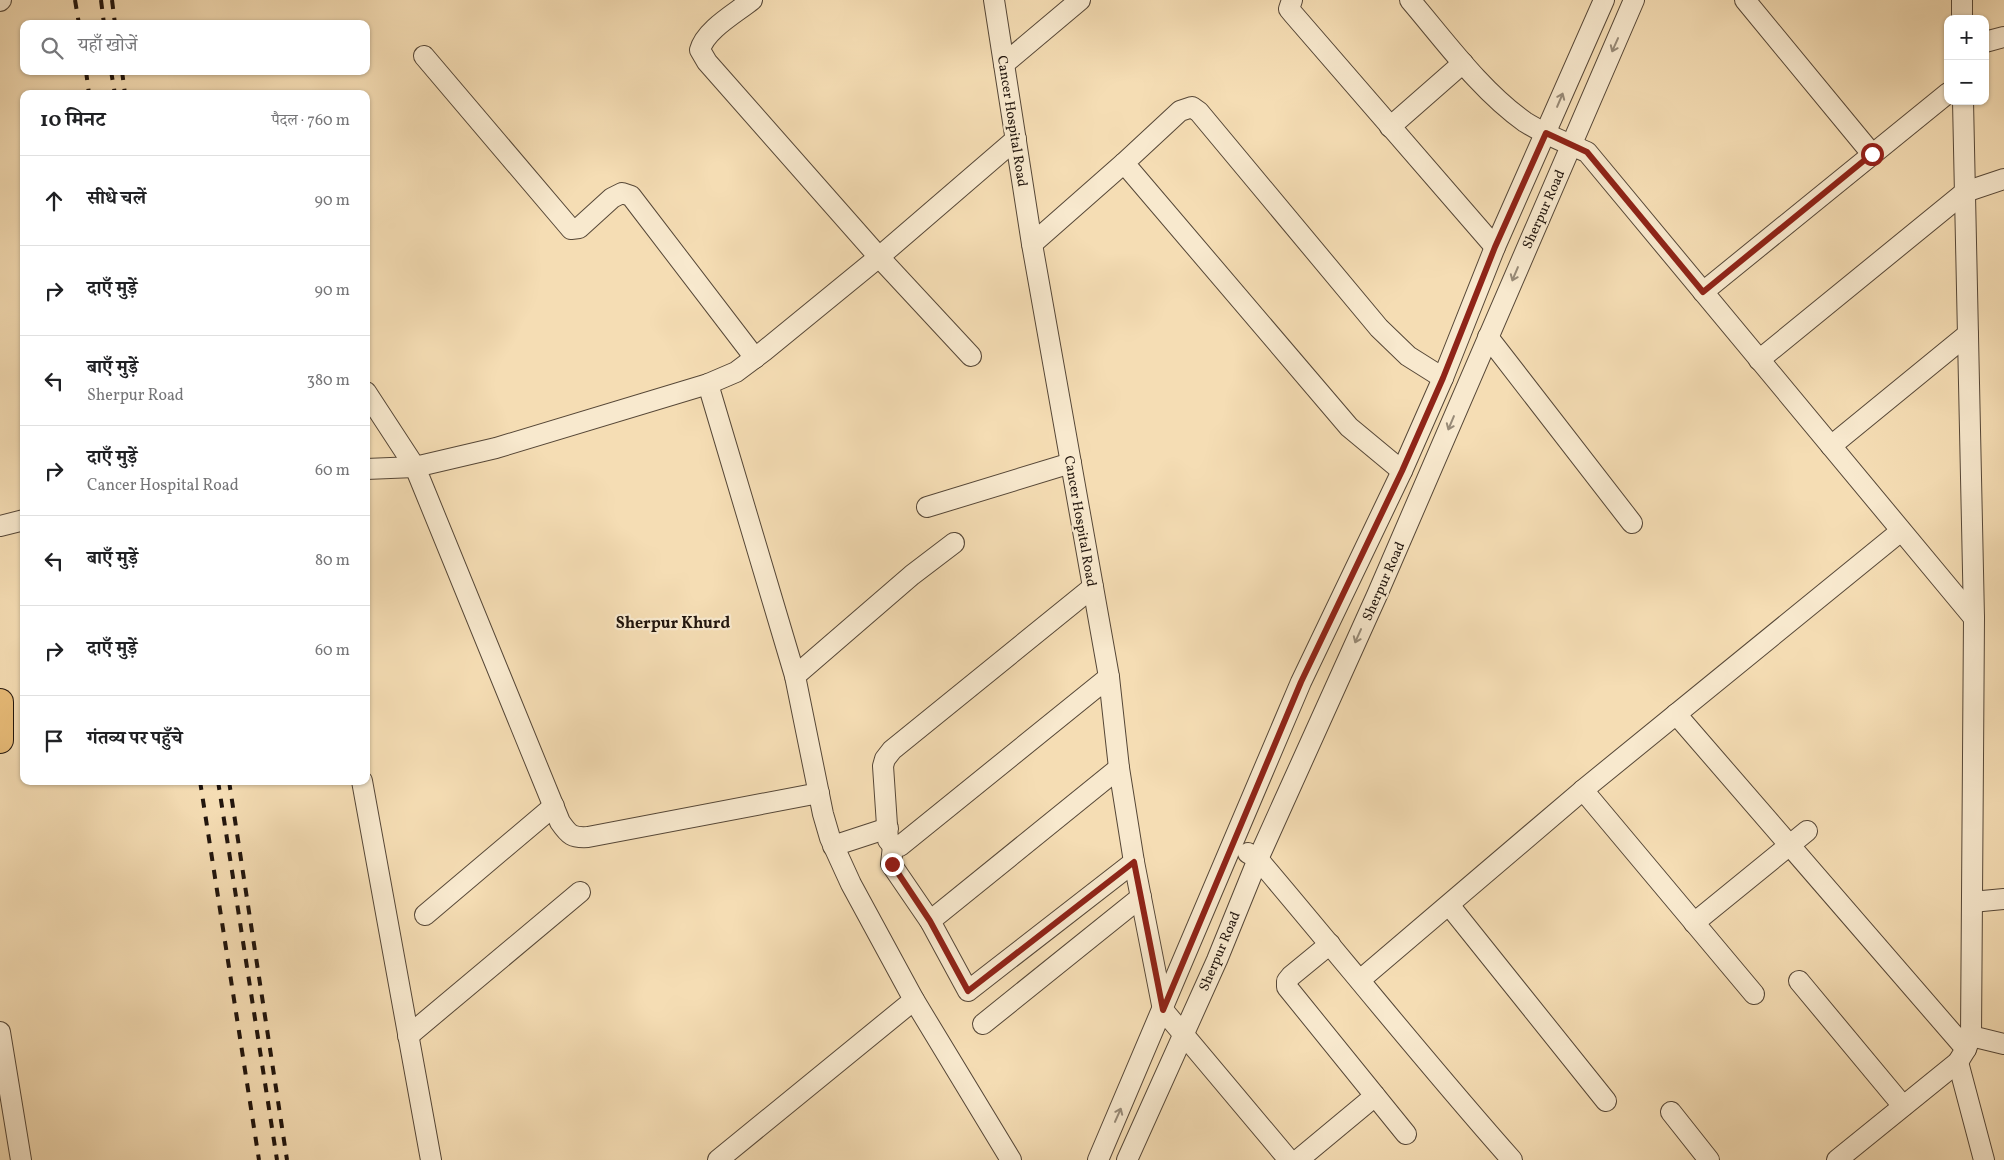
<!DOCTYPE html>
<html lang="hi">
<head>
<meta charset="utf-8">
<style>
	body { margin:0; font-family:Vollkorn,"Noto Serif Devanagari",serif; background:#f2f2f2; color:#202124 }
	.controls { position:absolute; right:15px; top:15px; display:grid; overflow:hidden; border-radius:10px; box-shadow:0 1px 4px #0004 }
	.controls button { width:45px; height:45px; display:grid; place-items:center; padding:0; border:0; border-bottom:1px solid #e0e0e0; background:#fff; color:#202124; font:25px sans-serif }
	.stop { position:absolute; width:15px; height:15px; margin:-11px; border:4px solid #8f2418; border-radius:50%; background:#fff }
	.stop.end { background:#8f2418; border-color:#fff; box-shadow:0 1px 5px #0008 }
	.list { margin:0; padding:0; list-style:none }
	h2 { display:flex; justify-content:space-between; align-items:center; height:65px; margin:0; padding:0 20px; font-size:21px }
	h2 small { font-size:16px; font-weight:400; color:#757577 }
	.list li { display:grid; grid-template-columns:32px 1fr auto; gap:15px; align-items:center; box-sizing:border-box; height:90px; padding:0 20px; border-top:1px solid #e0e0e0 }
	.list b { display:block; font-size:19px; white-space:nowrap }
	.list p { margin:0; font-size:16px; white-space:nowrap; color:#757577 }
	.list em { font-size:16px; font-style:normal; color:#757577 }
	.icon { flex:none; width:28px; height:28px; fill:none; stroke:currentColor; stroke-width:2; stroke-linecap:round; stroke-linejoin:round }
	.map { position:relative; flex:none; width:2004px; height:1160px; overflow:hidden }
	.search { position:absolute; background:#fff; box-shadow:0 1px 4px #0004; left:20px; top:20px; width:350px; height:55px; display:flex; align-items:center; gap:12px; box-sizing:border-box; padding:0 18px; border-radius:10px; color:#757577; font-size:19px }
	.panel { position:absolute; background:#fff; box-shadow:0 1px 4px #0004; left:20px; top:90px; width:350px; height:695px; border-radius:10px }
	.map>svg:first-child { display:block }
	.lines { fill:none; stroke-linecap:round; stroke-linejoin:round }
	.minor-casing { stroke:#564737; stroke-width:22 }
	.major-casing { stroke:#21150d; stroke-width:28 }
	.minor { stroke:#f8e9ce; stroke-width:20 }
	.major { stroke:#eabe7a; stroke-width:26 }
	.rail { stroke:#21150d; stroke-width:4; stroke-dasharray:9 9; stroke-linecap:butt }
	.oneway { stroke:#978a77 }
	.route { stroke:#8f2418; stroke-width:6 }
	.labels { text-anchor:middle; stroke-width:4.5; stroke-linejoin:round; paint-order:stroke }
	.street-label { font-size:14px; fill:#21150d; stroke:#f8e9ce }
	.quarter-label { font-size:16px; font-weight:bold; fill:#21150d; stroke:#f8e9ce }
</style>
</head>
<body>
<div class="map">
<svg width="2004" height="1160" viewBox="0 0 2004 1160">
	<rect width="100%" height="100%" fill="#f5ddb4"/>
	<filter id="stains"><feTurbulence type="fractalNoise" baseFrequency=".004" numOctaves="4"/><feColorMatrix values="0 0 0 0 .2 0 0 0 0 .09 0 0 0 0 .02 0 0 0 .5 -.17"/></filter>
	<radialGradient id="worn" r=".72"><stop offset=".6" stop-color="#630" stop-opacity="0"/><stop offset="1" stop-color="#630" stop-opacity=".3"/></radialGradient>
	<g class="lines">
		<defs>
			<g id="minor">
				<path d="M752 0C736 13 705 30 700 50L707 62 879 257 971 356"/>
				<path d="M994 0 1032 244 1109 677 1119 768 1134 862 1163 1010 1289 1160"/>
				<path d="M1292 0 1289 9 1294 15 1495 247"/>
				<path d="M1410 0C1445 41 1481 91 1525 122 1544 134 1566 143 1587 152L1974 618"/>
				<path d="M1745 0 1872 154"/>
				<path d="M1962 0V19"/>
				<path d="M0 1 1 0"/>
				<path d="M1985 42 2004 37"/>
				<path d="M424 56 571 229 579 228 612 198 622 193 631 196 755 358"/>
				<path d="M1004 64 1080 0"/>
				<path d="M1390 127 1463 63"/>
				<path d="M1032 244 1124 163"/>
				<path d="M1703 292 1948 93"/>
				<path d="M1488 337 1632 523"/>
				<path d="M1759 360 1965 192 2004 179"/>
				<path d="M708 384 496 448 415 467 560 822C569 835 572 838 588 837L819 793"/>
				<path d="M366 392 415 467"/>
				<path d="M1831 446 1968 334"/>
				<path d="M366 469 415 467"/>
				<path d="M1402 471 1349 427 1124 163 1180 111 1192 107 1199 112 1379 328 1408 356 1443 378"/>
				<path d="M927 507 1071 463"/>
				<path d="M0 526 24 520"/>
				<path d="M1093 587 892 750 885 759 883 766 888 840 893 846H900L1109 677"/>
				<path d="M795 676 912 575 954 543"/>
				<path d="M1676 714 1966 1049"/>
				<path d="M362 781 431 1160"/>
				<path d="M1583 790 1754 994"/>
				<path d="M833 846 888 828"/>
				<path d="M893 846 891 864 930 921 968 991 1134 862"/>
				<path d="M1248 853 1258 859C1343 959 1425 1062 1512 1160"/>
				<path d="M1972 902 2004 899"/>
				<path d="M1449 905 1606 1101"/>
				<path d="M425 915 554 806"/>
				<path d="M930 921 1119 768"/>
				<path d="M1694 923 1807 831"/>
				<path d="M1330 944 1291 976 1287 981V987L1406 1134"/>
				<path d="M1360 980 1583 790 1901 531"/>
				<path d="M1799 981 1903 1106"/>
				<path d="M983 1024 1141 897"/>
				<path d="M0 1032 21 1160"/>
				<path d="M408 1036 580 892"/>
				<path d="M1971 1036 2004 1044"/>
				<path d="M1958 1062 1984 1160"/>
				<path d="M1671 1112 1709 1160"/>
				<path d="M718 1160 914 1000"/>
				<path d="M1011 1160 914 1000 851 884 830 838 823 814 795 676 708 384 736 372 764 351 879 257 1016 139"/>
				<path d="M1098 1160 1301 682 1402 471 1443 378 1495 247 1604 0"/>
				<path d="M1127 1160 1217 960 1258 859 1377 595 1634 0"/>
				<path d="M1298 1160 1375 1096"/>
				<path d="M1837 1160 1958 1062 1966 1049 1971 1036 1974 618 1963 101"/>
			</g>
			<path id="major" d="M0 702V740"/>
		</defs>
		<use href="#minor" class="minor-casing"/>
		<use href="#major" class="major-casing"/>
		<use href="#minor" class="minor"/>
		<use href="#major" class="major"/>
		<g class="rail">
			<path d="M75 0 79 24"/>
			<path d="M101 0 104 24"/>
			<path d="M112 0 115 24"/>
			<path d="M86 71 89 94"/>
			<path d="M111 71 115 94"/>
			<path d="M122 71 125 94"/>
			<path d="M200 781 259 1160"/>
			<path d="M218 781 277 1160"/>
			<path d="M229 781 287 1160"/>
		</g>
	</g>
	<defs><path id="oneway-shaft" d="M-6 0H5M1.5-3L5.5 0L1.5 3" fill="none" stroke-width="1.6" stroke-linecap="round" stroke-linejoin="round" transform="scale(1.25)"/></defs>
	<g class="oneway">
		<use href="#oneway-shaft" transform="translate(1615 45) rotate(114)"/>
		<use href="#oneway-shaft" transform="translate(1560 100) rotate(-67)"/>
		<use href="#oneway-shaft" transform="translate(1515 274) rotate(113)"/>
		<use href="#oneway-shaft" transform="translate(1451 423) rotate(113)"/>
		<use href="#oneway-shaft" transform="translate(1358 636) rotate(114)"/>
		<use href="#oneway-shaft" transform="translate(1118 1115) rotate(-66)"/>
	</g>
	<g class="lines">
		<path class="route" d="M892 864 930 921 968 991 1134 862 1163 1010 1301 682 1402 471 1443 378 1495 247 1546 133 1587 152 1703 292 1872 154"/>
	</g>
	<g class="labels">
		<g class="street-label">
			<text transform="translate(1013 121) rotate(81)" y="5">Cancer Hospital Road</text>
			<text transform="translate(1543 209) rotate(-66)" y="5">Sherpur Road</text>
			<text transform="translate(1081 521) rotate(80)" y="5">Cancer Hospital Road</text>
			<text transform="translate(1383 581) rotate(-66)" y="5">Sherpur Road</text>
			<text transform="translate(1219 951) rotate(-67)" y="5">Sherpur Road</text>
		</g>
		<g class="quarter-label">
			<text x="673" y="628">Sherpur Khurd</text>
		</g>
	</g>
	<rect width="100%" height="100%" filter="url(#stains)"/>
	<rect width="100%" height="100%" fill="url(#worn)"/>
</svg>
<div class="controls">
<button>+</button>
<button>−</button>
</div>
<div class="stop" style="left:1872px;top:154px"></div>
<div class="stop end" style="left:892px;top:864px"></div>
<div class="search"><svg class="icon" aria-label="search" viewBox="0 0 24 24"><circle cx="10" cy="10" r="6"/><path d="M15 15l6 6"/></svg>यहाँ खोजें</div>
<section class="panel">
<h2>10 मिनट<small>पैदल · 760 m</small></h2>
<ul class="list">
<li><svg class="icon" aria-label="ahead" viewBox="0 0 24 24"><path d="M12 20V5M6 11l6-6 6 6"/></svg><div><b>सीधे चलें</b></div><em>90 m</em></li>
<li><svg class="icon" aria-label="right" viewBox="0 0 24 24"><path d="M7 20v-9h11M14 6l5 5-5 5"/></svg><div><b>दाएँ मुड़ें</b></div><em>90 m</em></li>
<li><svg class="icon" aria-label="left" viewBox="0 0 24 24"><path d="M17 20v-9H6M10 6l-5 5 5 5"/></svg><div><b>बाएँ मुड़ें</b><p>Sherpur Road</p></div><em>380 m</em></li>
<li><svg class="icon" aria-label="right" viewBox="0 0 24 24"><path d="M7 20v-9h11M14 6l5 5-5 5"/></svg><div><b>दाएँ मुड़ें</b><p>Cancer Hospital Road</p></div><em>60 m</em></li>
<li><svg class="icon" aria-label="left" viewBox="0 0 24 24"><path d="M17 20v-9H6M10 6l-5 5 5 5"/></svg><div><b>बाएँ मुड़ें</b></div><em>80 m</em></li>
<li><svg class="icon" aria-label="right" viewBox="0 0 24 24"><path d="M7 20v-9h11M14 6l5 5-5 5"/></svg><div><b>दाएँ मुड़ें</b></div><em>60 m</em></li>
<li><svg class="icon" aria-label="arrive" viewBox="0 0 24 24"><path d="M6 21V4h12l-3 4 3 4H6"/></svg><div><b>गंतव्य पर पहुँचे</b></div></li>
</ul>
</section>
</div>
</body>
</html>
